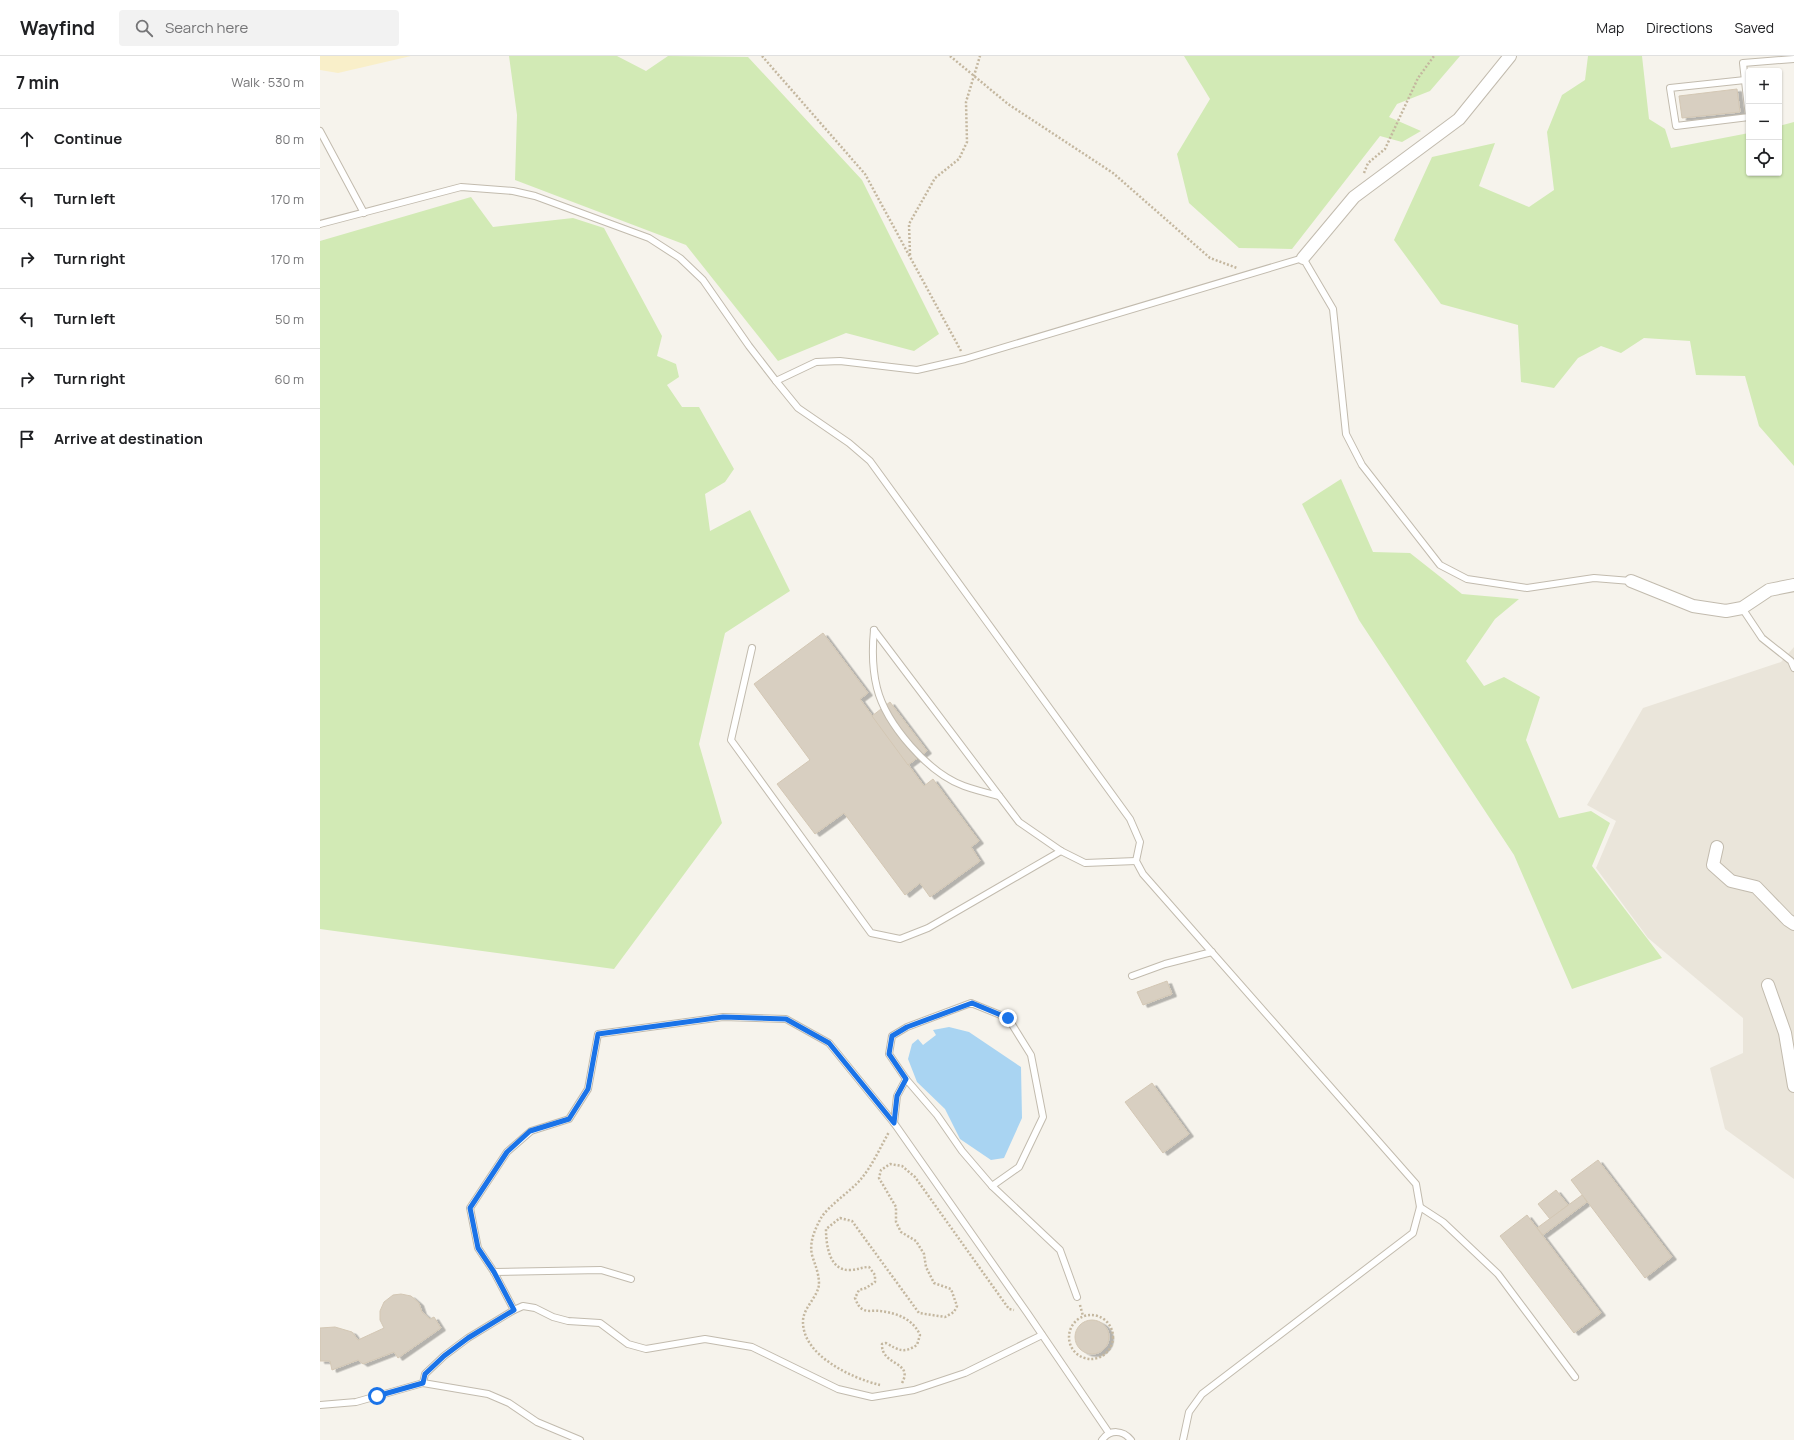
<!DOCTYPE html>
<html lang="en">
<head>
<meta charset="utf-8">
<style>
	body { margin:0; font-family:Manrope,sans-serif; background:#f2f2f2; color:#202124 }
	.controls { position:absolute; right:12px; top:12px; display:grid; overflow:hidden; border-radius:4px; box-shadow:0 1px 3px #0004 }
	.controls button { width:36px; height:36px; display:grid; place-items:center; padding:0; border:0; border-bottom:1px solid #e0e0e0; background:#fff; color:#202124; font:20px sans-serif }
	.stop { position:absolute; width:12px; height:12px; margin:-9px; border:3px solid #1a73e8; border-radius:50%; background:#fff }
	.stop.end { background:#1a73e8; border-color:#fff; box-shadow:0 1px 4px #0008 }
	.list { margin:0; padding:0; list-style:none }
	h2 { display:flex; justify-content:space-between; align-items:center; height:52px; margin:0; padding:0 16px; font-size:17px }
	h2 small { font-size:13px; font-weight:400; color:#757577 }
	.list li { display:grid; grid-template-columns:26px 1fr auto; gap:12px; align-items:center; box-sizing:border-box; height:60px; padding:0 16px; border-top:1px solid #e0e0e0 }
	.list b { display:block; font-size:15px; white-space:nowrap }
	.list em { font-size:13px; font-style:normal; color:#757577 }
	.icon { flex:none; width:22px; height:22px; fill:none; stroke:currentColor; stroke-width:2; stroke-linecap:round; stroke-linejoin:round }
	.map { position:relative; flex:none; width:1474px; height:1384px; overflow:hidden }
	header { display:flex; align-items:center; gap:24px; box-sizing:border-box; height:56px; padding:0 20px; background:#fff; border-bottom:1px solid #e0e0e0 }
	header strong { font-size:19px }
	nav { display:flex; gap:22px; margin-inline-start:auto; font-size:14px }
	.search { width:280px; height:36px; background:#f2f2f2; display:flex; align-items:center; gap:10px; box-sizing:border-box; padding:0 14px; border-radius:4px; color:#757577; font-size:15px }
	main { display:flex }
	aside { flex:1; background:#fff }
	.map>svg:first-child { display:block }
	.residential { fill:#eae5da }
	.green { fill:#d2eab5 }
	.sand { fill:#f9efc9 }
	.water { fill:#a9d4f2 }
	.building { fill:#d8cfc1; stroke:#d3c7b4; filter:url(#shadow) }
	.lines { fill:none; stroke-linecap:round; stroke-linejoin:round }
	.lane-casing { stroke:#c2bbae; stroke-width:8 }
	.street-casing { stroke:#c2bbae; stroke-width:14 }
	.path { stroke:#c4b79f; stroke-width:2.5; stroke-dasharray:2 2; stroke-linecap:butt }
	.lane { stroke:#fff; stroke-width:6 }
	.street { stroke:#fff; stroke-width:12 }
	.route { stroke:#1a73e8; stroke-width:5 }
</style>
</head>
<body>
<header>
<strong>Wayfind</strong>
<div class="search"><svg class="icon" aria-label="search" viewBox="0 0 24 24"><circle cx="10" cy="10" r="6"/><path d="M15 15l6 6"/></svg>Search here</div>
<nav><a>Map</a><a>Directions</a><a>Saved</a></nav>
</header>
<main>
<aside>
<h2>7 min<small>Walk · 530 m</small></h2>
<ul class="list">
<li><svg class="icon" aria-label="ahead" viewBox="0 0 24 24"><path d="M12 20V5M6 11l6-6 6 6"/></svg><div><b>Continue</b></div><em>80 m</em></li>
<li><svg class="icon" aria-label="left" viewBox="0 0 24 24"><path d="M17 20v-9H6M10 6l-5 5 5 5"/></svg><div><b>Turn left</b></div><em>170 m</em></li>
<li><svg class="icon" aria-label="right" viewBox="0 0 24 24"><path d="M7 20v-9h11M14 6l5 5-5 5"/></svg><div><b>Turn right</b></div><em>170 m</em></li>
<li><svg class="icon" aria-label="left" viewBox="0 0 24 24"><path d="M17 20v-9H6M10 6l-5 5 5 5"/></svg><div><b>Turn left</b></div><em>50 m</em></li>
<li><svg class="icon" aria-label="right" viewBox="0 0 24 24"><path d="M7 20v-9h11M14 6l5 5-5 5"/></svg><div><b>Turn right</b></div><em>60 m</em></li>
<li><svg class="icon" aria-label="arrive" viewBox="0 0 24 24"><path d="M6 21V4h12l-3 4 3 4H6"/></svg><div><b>Arrive at destination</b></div></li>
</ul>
</aside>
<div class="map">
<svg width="1474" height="1384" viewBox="0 0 1474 1384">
	<defs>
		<filter id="shadow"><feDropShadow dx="4.5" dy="2.5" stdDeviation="0" flood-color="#0004"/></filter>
	</defs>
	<rect width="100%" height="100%" fill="#f6f3ec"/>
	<path class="residential" d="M1474 591V1123L1405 1073 1390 1012 1423 997V962L1328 882 1276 812 1296 765 1267 749 1323 652 1461 606Z"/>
	<g class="green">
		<path d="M189 0H297L326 15 348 0 428 1 542 124 619 278 594 295 526 277 458 305 366 189 195 124 197 59Z"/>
		<path d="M864 0H1140L1110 35 1077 48 1069 61 1101 75 1082 86 1060 80 972 193 919 192 869 147 857 98 890 43Z"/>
		<path d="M1268 0H1322L1329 63 1345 73 1351 92 1429 77V117H1459V70L1474 66V410L1439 370 1425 320 1376 319 1370 285 1324 282 1301 297 1281 290 1258 302 1234 332 1201 326 1198 269 1121 248 1074 184 1112 101 1175 87 1159 130 1209 151 1234 134 1227 76 1242 39 1265 24Z"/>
		<path d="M151 141 173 171 253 162 284 172 342 280 337 300 356 308 359 321 347 329 362 351H379L414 413 405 426 385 438 390 475 430 454 470 535 405 577 379 688 402 767 294 913 0 873V185Z"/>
		<path d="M1021 423 1053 496 1090 497 1142 538 1199 543 1175 563 1146 605 1164 630 1184 621 1220 641 1206 684 1239 762 1271 755 1290 767 1272 810 1342 902 1252 933 1194 799 1039 564 982 448Z"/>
	</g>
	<path class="sand" d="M0 0H91L18 17 0 14Z"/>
	<path class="water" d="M629 971 649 976 701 1011 702 1062 684 1102 671 1104 640 1083 625 1053 597 1026 588 1003 592 988 598 983 603 989 616 979 613 974Z"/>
	<g class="building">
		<path d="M1417 33 1420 56 1362 62 1359 40Z"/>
		<path d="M503 577 548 637 540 643 604 730 613 723 659 785 651 791 660 805 610 841 600 827 585 839 524 757 495 778 457 728 490 704 434 628Z"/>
		<path d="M570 646 607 695 588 709 552 660Z"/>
		<path d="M847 925 852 938 823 949 817 936Z"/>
		<path d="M832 1027 869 1078 843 1097 805 1046Z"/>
		<path d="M1278 1104 1352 1201 1325 1222 1251 1124Z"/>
		<path d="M1236 1134 1248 1149 1230 1163 1218 1148Z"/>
		<path d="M1262 1139 1267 1146 1223 1179 1217 1172Z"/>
		<path d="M1207 1159 1281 1257 1254 1277 1180 1180Z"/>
		<path d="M81 1238 91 1240 99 1247 102 1256 110 1263 114 1261 121 1272 78 1302 74 1296 43 1308 38 1304 12 1314 10 1305H0V1272L15 1271 32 1276 38 1284 64 1272 60 1264V1255L64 1246 73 1239Z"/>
		<circle cx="772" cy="1281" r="17"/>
	</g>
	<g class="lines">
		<defs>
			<g id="lane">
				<path d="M1425 24 1350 32 1356 70 1429 61"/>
				<path d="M1429 61 1423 7 1474 3"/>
				<path d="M0 75 44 157"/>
				<path d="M0 168 141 131 193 135 215 140 329 182 360 202 383 224 429 290 456 325"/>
				<path d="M1422 552 1442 582 1471 605 1474 612"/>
				<path d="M554 574 699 766 741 795 765 807 816 805"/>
				<path d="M554 574C552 594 552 612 557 632 566 668 608 717 644 730 655 734 667 737 679 740"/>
				<path d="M432 592 411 684 551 877 580 883 608 872 741 795"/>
				<path d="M812 920 845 908 892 896"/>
				<path d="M651 947 688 962 711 999 723 1061 699 1111 672 1130 642 1095 617 1059 586 1023 569 998 572 980 587 971Z"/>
				<path d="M574 1067 577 1040 586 1023"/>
				<path d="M672 1130 740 1194 757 1241"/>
				<path d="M1100 1151 1123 1166 1178 1218 1255 1321"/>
				<path d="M174 1216 281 1214 311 1223"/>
				<path d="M194 1254 174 1216 158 1192 150 1152 187 1096 211 1075 249 1063 268 1033 278 978 403 961 466 963 509 987 574 1067 708 1258 789 1377"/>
				<path d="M103 1327 105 1318 124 1300 148 1282 194 1254 203 1250 215 1252 233 1261 248 1265 280 1267 308 1288 326 1293 385 1283 432 1291 518 1333 552 1341 594 1334 645 1317 722 1279"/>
				<path d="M0 1349 36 1346 103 1327 168 1338 189 1347 217 1366 260 1384"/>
				<path d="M782 1384C790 1373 803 1374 811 1384"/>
				<path d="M863 1384 869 1356 882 1338 1093 1177 1100 1151 1096 1128 823 818 816 805 820 786 810 763 550 405 529 387 478 352 456 325 496 306 520 305 597 314 645 303 983 202 1013 253 1026 378 1042 409 1120 509 1147 523 1207 532 1274 522 1311 525"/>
			</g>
			<g id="street">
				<path d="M983 202 1034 141 1139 63 1190 0"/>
				<path d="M1311 525 1373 550 1406 555 1422 552 1449 534 1474 529"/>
				<path d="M1397 791 1393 809 1411 825 1436 831 1468 864 1474 868"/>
				<path d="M1448 929 1465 977 1474 1030"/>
			</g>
		</defs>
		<use href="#lane" class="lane-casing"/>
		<use href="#street" class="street-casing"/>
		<g class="path">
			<path d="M442 0 545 118 641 295"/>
			<path d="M630 0 688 48 793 117 890 202 917 212"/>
			<path d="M1044 117 1048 107 1065 93 1098 22 1114 0"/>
			<path d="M590 199 589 168 615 122 639 103 647 86 646 46 660 0"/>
			<path d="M760 1249 763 1260"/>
			<circle cx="771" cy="1281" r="22"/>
			<path d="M582 1327C594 1305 561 1310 562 1288L566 1287C579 1294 583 1298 597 1289L600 1279C593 1263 577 1257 560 1255 555 1254 549 1256 544 1254 539 1252 537 1247 535 1242L539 1234 546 1232 555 1226V1219L549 1211C542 1211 537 1214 530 1214 509 1215 506 1188 506 1173L520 1162 532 1165 599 1257 625 1261 634 1256 637 1250 631 1233 614 1227 606 1211 604 1198 596 1185 581 1176 576 1166V1151L559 1122 561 1114 570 1108 582 1110 595 1121 689 1253 694 1254"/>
			<path d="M560 1329C531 1322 482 1299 483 1265 483 1252 498 1241 499 1228 499 1217 495 1209 492 1199 489 1186 495 1173 501 1162 509 1149 530 1136 541 1123 552 1110 560 1092 569 1076"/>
		</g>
		<use href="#lane" class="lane"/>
		<use href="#street" class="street"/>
	</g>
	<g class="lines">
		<path class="route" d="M57 1340 103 1327 105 1318 124 1300 148 1282 194 1254 174 1216 158 1192 150 1152 187 1096 210 1075 249 1063 268 1033 278 978 403 961 466 963 509 987 574 1067 577 1040 586 1023 569 998 572 980 587 971 652 947 688 962"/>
	</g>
</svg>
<div class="controls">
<button>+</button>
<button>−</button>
<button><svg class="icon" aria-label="locate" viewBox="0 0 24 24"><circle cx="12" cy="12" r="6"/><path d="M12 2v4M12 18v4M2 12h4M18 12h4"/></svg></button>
</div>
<div class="stop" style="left:57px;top:1340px"></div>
<div class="stop end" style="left:688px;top:962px"></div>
</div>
</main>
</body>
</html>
